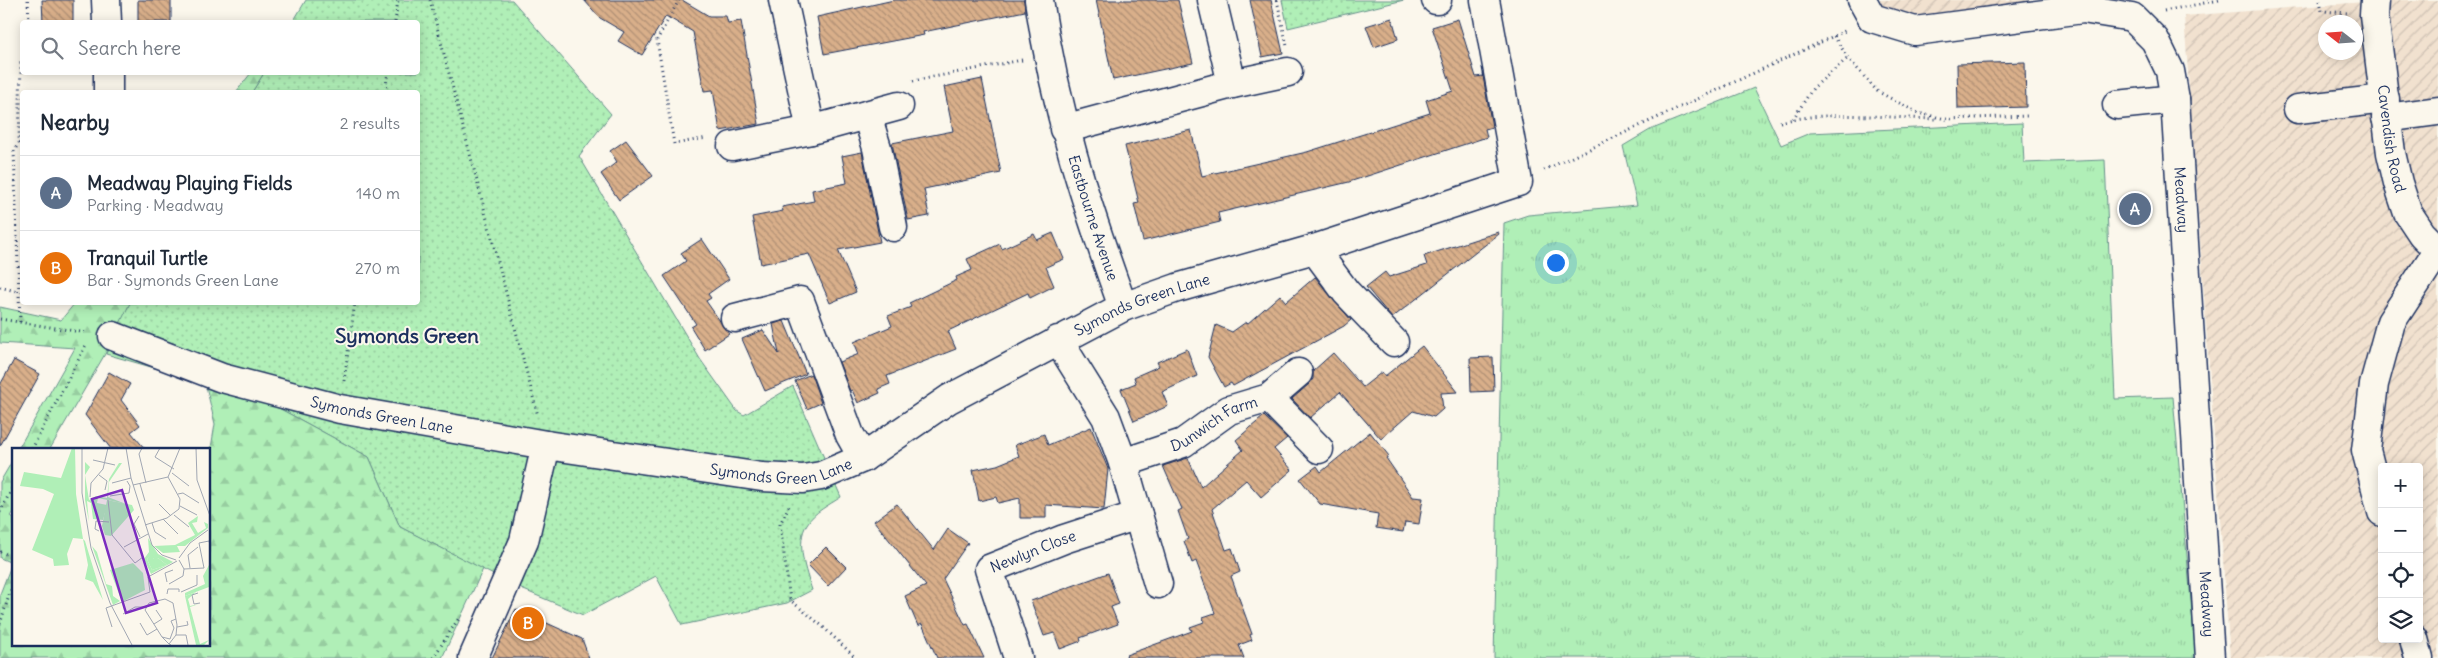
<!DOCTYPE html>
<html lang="en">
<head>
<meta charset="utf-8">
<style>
	body { margin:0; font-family:Delius,sans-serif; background:#f6f6f7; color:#1f2937 }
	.controls { position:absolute; right:15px; bottom:15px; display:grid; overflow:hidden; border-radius:5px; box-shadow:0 2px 12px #0003 }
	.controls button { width:45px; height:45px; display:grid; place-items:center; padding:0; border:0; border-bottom:1px solid #e0e1e3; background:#fff; color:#1f2937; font:25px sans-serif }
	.compass { position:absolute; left:2318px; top:15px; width:45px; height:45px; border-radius:50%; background:#fff; box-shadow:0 2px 12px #0003; rotate:287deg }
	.you { position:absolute; left:1555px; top:262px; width:18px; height:18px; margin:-12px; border:4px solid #fff; border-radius:50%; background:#1a73e8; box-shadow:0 0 0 8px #1a73e833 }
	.badge { display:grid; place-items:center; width:32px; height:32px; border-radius:50%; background:#ea580c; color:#fff; font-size:16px; font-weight:700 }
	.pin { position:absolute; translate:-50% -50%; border:2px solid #fff; box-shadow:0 1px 5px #0006 }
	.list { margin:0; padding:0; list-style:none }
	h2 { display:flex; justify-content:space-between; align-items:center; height:65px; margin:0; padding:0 20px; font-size:21px }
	h2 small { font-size:16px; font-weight:400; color:#747a83 }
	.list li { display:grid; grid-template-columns:32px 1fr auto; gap:15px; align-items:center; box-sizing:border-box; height:75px; padding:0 20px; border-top:1px solid #e0e1e3 }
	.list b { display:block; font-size:19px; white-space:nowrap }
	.list p { margin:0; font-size:16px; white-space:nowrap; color:#747a83 }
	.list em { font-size:16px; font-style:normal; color:#747a83 }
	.icon { flex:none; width:28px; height:28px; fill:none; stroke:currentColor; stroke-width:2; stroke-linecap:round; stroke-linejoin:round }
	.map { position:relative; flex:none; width:2438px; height:658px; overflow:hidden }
	.search { position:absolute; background:#fff; box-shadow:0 2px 12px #0003; left:20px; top:20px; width:400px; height:55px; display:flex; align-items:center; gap:12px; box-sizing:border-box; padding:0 18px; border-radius:5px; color:#747a83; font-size:19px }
	.panel { position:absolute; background:#fff; box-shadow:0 2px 12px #0003; left:20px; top:90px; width:400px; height:215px; border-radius:5px }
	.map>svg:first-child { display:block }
	.industrial { fill:url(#industrial-furrows); fill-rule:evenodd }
	.grass { fill:url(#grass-dots); stroke:#668f8a }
	.forest { fill:url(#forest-firs); stroke:#668f8a }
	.park { fill:url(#park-tufts); stroke:#668f8a }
	.building { fill:url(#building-back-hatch); stroke:#1b2f5e }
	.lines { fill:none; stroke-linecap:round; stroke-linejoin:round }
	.minor-casing { stroke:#1b2f5e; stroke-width:31 }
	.path { stroke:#1b2f5e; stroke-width:3; stroke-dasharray:1 4; stroke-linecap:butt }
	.minor { stroke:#fbf7ec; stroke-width:28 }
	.labels { text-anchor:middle; stroke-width:4; stroke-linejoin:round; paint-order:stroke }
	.street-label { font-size:15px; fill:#1b2f5e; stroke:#fbf7ec }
	.district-label { font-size:20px; font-weight:bold; fill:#1b2f5e; stroke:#fbf7ec }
	.inset-road { fill:none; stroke:#a1a7b3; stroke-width:1 }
	.view { fill:#7b2cbf; fill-opacity:0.15; stroke:#7b2cbf; stroke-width:2.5 }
	.inset-edge { fill:none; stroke:#1b2f5e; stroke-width:2.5 }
</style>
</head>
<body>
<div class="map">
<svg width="2438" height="658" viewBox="0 0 2438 658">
	<defs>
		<pattern id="industrial-furrows" width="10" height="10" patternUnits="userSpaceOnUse" patternTransform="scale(1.25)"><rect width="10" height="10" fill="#f1e1cf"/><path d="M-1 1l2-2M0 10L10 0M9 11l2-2" fill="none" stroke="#cec1b4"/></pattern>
		<pattern id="grass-dots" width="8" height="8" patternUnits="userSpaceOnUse" patternTransform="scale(1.25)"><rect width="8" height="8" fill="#b0efb7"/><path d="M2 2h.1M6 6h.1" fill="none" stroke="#97cda0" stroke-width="1.8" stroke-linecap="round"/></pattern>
		<pattern id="forest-firs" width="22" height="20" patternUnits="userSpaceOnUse" patternTransform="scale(1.25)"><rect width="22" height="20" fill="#b0efb7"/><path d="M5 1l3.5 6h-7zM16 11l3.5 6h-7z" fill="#97cda0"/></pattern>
		<pattern id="park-tufts" width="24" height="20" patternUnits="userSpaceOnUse" patternTransform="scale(1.25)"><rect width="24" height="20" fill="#b0efb7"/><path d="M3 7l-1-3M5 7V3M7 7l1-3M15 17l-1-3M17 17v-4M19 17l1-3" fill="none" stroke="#97cda0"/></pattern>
		<pattern id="building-back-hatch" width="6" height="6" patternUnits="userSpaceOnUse" patternTransform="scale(1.25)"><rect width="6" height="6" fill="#d9af8a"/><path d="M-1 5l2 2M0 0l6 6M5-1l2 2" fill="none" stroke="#af8f74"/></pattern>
	</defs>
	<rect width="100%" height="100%" fill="#fbf7ec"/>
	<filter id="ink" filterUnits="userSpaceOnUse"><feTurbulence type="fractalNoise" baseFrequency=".02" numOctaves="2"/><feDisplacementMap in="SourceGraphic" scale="10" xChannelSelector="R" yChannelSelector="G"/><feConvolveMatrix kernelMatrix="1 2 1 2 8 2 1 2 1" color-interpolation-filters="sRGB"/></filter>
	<g filter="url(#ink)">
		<g class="industrial">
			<path d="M1876 0H2044L1909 18 1885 11Z"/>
			<path d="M2390 0H2438V658H2230L2184 16ZM2326 22H2356V52H2326ZM2382 467H2419V639H2382Z"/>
		</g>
		<g class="grass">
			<path d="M306 0H512L611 114 579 156 700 359 737 411 744 415 793 386 841 497C829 505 814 512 807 524 795 542 806 572 812 590L787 603 682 625 656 576 583 615 519 588 400 527 369 457 262 399 106 354 119 321 130 303 418 302V92H252L264 73 418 72V22H293Z"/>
			<path d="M1282 0H1404L1288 28Z"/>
		</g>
		<g class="forest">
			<path d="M251 73H264L252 92H236Z"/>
			<path d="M75 303H130L105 354 50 449H18L75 348 0 343V307L61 320Z"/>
			<path d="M205 382 262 399 369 457 400 527 483 569 442 658H0V594L12 563 0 558V482L14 458V512L11 516 14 518V644H209V460L215 424Z"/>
		</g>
		<path class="park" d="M1754 88 1781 145 1810 133 2022 123 2024 163 2105 160 2115 399 2173 397 2196 658H1494L1504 223 1528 215 1637 205 1623 146 1650 130Z"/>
		<g class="building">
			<path d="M42 0H73V22H43Z"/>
			<rect x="138" y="0" width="33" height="22"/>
			<path d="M584 0H682L709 16H726L728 23 741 21 759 124 720 131 713 90 704 91 693 32 666 16 642 55 618 41 624 32 600 18Z"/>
			<path d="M894 0H1024L1025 11 923 32 924 35 824 54 817 17Z"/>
			<path d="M1096 0H1178L1193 63 1113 80Z"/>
			<path d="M1250 0H1271L1283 53 1262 57Z"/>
			<path d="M1392 18 1398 39 1374 47 1366 26Z"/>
			<path d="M1458 19 1476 77 1483 76 1492 127 1485 129 1487 137 1349 182 1218 213 1220 222 1143 241 1134 204 1139 203 1125 146 1191 130 1202 176 1307 152 1430 113 1426 100 1453 91 1432 27Z"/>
			<path d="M2025 62 2026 107 1958 109 1957 64Z"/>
			<path d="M982 79 1001 173 924 189 929 216 908 220 892 143 953 131 944 87Z"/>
			<path d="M626 140 653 176 619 200 601 174 617 162 610 151Z"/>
			<path d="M862 152 880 242 838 250 856 292 830 303 809 254 761 264 752 217 783 211 782 207 814 201 812 190 847 183 842 156Z"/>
			<path d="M1498 232 1499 234 1392 318 1366 287 1385 272 1389 277 1427 265 1424 256Z"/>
			<path d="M1053 233 1064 259 1046 267 1054 286 1030 298 1028 293 948 331 956 349 887 376 890 384 878 389 880 393 858 403 852 390 850 391 839 362 859 354 854 342 892 326 888 316 911 307 909 303 957 280 956 277 972 270 967 259 1000 244 1002 249 1034 234 1037 240Z"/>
			<path d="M702 239 729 279 708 294 711 298 706 301 729 334 705 350 691 327 696 324 664 276 686 261 681 253Z"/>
			<path d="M1315 277 1351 320 1344 326 1233 386 1231 383 1224 387 1208 357 1216 325 1232 332 1246 322 1247 324 1280 295 1286 302Z"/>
			<path d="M784 321 806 374 765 391 742 339 763 330 779 354 773 324Z"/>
			<path d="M1422 346 1458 392 1441 393 1443 409 1434 417 1413 411 1381 439 1340 392 1310 418 1292 399 1309 384 1313 379V371L1333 353 1363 387 1382 372 1385 376Z"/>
			<path d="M1187 349 1197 376 1162 392 1168 406 1134 421 1121 389 1136 383 1134 377 1159 366 1157 362Z"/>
			<path d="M1493 357 1494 391 1471 392 1470 358Z"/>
			<path d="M14 360 40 374 0 446V385Z"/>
			<path d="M109 372 130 384 121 400 140 425 131 432 145 449H111L85 415Z"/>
			<path d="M811 374 821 403 807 409 795 381Z"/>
			<path d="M1264 416 1287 438 1274 449 1292 470 1261 497 1246 480 1212 509 1226 550 1232 548 1240 572 1231 576 1252 634 1250 635 1252 640 1239 645 1244 658H1127L1126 655 1192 631 1190 627 1204 622 1203 617 1215 613 1196 561 1192 563 1184 541 1188 539 1178 511 1182 509 1163 466 1188 458 1201 487 1243 450 1236 440Z"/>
			<path d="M1091 427 1108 469 1104 509 1046 505V518H1020V498L998 503 996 497 979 501 973 470 997 465 1019 456 1015 445 1044 434 1048 445Z"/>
			<path d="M1370 432 1389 456 1386 458 1413 497 1423 498 1419 524 1405 522 1403 532 1376 528 1378 514 1320 504 1300 479 1317 466 1321 472Z"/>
			<path d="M897 504 934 550 948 529 968 543 943 579 965 625 968 624 984 658H937L922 624 918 626 905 596 926 586 874 521Z"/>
			<path d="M826 547 846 567 828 586 808 565Z"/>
			<path d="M1108 573 1119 604 1111 607 1118 624 1080 638 1081 641 1060 649 1054 633 1044 636 1031 601Z"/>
			<path d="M516 609 582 639 589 658H492Z"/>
		</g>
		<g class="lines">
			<defs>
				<g id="minor">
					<path d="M106 0 107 22"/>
					<path d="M783 0 811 130"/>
					<path id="s1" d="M1039 0C1055 109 1086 204 1123 307"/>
					<path d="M1212 0 1232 84"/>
					<path d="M1436 0H1437"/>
					<path id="s2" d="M1862 0 1872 18 1915 31 2083 9 2132 17 2155 40 2170 71 2175 99 2210 658"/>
					<path id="s3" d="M2375 0 2374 15 2391 153 2398 183 2408 213 2422 234 2438 250"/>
					<path d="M108 72V92"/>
					<path d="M2117 105 2175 99"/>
					<path d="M2298 109 2385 99"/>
					<path d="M867 115 877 148 893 227"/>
					<path d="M2386 118 2438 111"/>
					<path d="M1064 129 1232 84 1288 72"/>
					<path d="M732 146 811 130 899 106"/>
					<path d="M1314 249 1346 292 1394 342"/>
					<path d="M735 318 800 301 850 435 863 458"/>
					<path id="s4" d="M113 336 222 378 340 409 546 445 762 477 803 479 821 476 863 458 949 399 1123 307 1177 288 1314 249 1518 182 1485 0"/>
					<path d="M1058 340 1106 417 1123 463 1158 584"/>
					<path d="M1269 398 1319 449"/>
					<path id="s5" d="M1123 463 1183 443 1229 410 1269 398 1298 373"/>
					<path d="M2382 512 2366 450 2374 384 2391 322 2438 250"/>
					<path d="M2414 639 2419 658"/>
					<path d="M473 658 524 541 546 445"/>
					<path id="s6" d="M1018 658 989 569 1064 539 1138 515"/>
				</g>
			</defs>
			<use href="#minor" class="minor-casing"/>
			<g class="path">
				<path d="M28 0 29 22"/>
				<path d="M430 0 538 416"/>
				<path d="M679 0 657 40 674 144 707 138"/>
				<path d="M1277 0 1287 46"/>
				<path d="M2320 0 2322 11 2348 13"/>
				<path d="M2164 11 2219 0"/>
				<path d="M395 22 398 0"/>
				<path d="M1834 36 1848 58 1877 91 1918 113 1946 119 2029 116"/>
				<path d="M913 81 1022 60"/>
				<path d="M385 92 388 72"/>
				<path d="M1793 119 1813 88 1848 58"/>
				<path d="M1780 122C1830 110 1887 118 1938 119"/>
				<path d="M1544 170 1847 30"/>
				<path d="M17 240H22"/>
				<path d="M0 287 19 292"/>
				<path d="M0 319 87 333"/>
				<path d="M20 322 14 151 19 143 21 63 22 61"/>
				<path d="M344 381 355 302"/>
				<path d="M32 449 87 343"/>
				<path d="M789 506 780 524 790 600 821 625 856 658"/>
				<path d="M0 512 14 485"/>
				<path d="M0 552 14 557"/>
				<path d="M0 624 14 580"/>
				<path d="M433 658 459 618"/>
			</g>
			<use href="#minor" class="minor"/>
		</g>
	</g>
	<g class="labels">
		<g class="street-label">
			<text dy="5" stroke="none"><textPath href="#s3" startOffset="140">Cavendish Road</textPath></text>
			<text dy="5" stroke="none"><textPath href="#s2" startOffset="481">Meadway</textPath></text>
			<text dy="5" stroke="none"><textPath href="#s1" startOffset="225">Eastbourne Avenue</textPath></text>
			<text dy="5" stroke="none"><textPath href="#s4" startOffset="1091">Symonds Green Lane</textPath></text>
			<text dy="5" stroke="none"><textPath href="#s4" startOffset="281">Symonds Green Lane</textPath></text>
			<text dy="5" stroke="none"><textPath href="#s5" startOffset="100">Dunwich Farm</textPath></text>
			<text dy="5" stroke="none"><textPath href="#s4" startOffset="686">Symonds Green Lane</textPath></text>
			<text dy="5" stroke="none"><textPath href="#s6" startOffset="141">Newlyn Close</textPath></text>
			<text dy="5" stroke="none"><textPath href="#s2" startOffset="886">Meadway</textPath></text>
		</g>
		<g class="district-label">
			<text x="407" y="343">Symonds Green</text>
		</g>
	</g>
	<g transform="translate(12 448)">
		<rect width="198" height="198" fill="#fbf7ec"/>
		<path d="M60 0H63L64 46 71 91 61 90 55 106 57 117 42 118 41 111 20 102 42 46 31 41 8 38 12 24 49 30ZM95 52 120 57 122 62 99 88 93 87 90 78ZM141 105V111L146 110 155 117 140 122 135 111ZM184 144 176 151 178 158 187 156 178 159 188 196 197 192 192 197H184L173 148Z" fill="#b0efb7"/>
		<path d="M73 14 78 19 73 27 77 52 84 48 95 50 97 31 107 15H110L97 34 96 49 114 56 86 50 85 55 95 57 91 72 81 71 79 55 75 53 77 74 73 52ZM186 68 185 74 180 75 186 85 194 80 192 74 196 76V80L173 98H165L168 104 151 105 142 98 163 97 183 87 176 75ZM136 90 146 106 161 114 139 126 132 111 137 104ZM140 107 142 113 146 110 155 117 140 122 135 111ZM71 91 73 93 91 152 81 134 73 131 76 117ZM80 98 85 104 94 136 100 138 101 148 108 153 101 157ZM197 117V139L173 148V145L193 136 191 128Z" fill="#b0efb7" fill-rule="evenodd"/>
		<path d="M121 115 131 125 133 142 110 154 98 122Z" fill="#b0efb7"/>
		<path class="inset-road" d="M70 0V45L79 100 98 155 120 197M114 0 119 30 140 97 150 107 164 112M130 0 127 6 134 35M148 0 143 9 162 21M184 0 185 32 198 68M81 12 103 17M160 25 177 38M87 27 95 33 93 42M100 35 119 30M128 36 133 53M121 37 156 29 168 0M166 46 171 45 187 55M98 48 117 45 118 38 115 33M78 49 79 35 91 21 96 0M96 52 100 87 123 115 131 109M147 56 159 68M168 58 185 67M162 67 177 79M127 68 122 76 128 89M151 71 166 86M140 75 143 84 154 91M133 77 155 70 167 61 168 51 156 29M87 83 83 81 84 73 97 74M112 99 136 86M167 110 178 95 196 82M178 120 176 107 186 99M192 120 187 95 197 93 198 97M172 121 192 120M155 134 153 125 161 122M157 136 171 128 172 121 167 112M169 144 185 137V127M186 145 180 147 182 156 188 155M155 146 156 141H167V144M111 166 123 159H133M128 175 135 187 145 181M142 176 150 171 144 162M100 179 94 160 138 144 136 129 165 113M165 179 176 177 175 173M164 187H174L176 197M150 189 158 191 162 180 159 173 164 171M157 196 164 187 165 177 161 155 153 151 137 155 133 162 150 189 157 196 159 197"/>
		<path class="view" d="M110 42 145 155 114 165 80 51Z"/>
		<rect width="198" height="198" class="inset-edge"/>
	</g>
</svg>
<div class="controls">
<button>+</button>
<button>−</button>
<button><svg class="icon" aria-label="locate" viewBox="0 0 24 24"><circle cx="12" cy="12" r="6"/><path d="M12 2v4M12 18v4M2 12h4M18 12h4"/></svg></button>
<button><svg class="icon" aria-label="layers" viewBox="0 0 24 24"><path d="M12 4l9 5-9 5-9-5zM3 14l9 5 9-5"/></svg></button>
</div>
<svg class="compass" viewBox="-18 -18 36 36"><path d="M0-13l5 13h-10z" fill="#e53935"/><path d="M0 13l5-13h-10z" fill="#747a83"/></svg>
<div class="you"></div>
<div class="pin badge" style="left:2135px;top:209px;background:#5c6f8a">A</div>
<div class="pin badge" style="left:528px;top:623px;background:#e8710a">B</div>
<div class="search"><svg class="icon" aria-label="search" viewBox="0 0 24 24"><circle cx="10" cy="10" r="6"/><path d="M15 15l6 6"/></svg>Search here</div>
<section class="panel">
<h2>Nearby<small>2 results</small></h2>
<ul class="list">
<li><span class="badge" style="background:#5c6f8a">A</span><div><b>Meadway Playing Fields</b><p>Parking · Meadway</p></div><em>140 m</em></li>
<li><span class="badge" style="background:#e8710a">B</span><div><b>Tranquil Turtle</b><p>Bar · Symonds Green Lane</p></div><em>270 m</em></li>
</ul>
</section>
</div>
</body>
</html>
